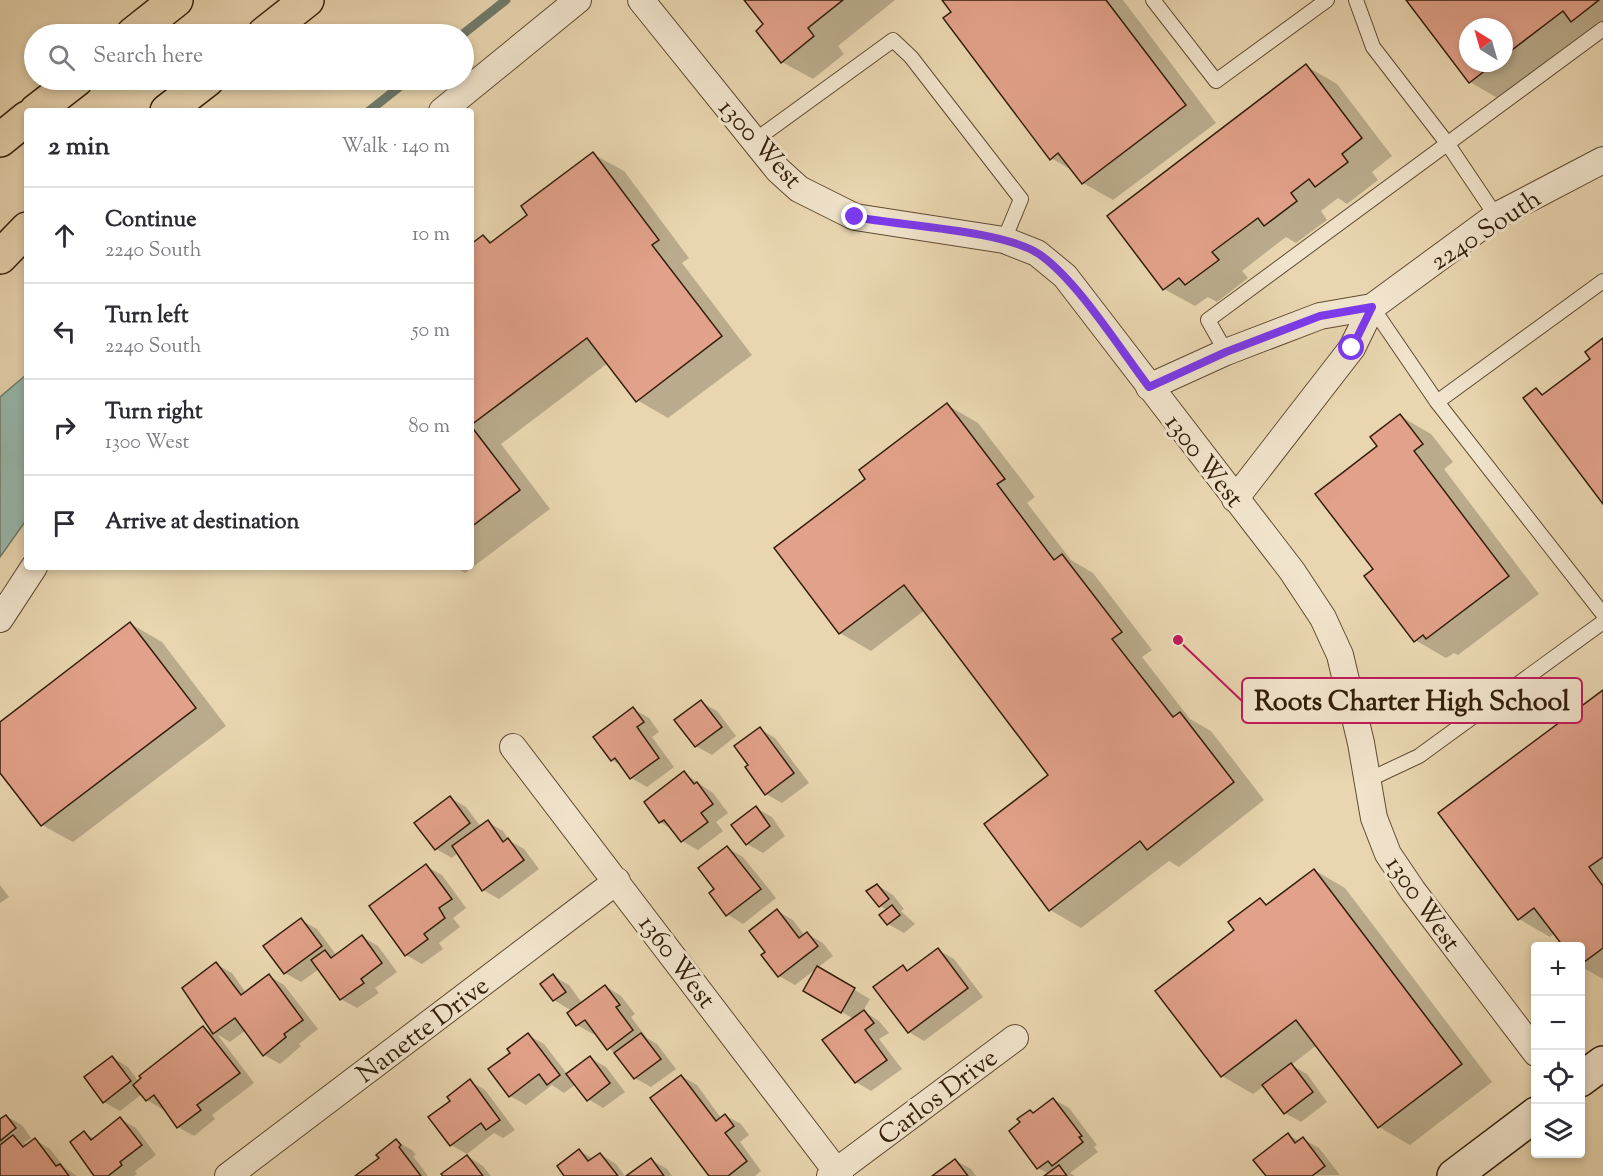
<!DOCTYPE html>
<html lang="en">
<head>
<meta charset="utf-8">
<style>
	body { margin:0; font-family:"Sorts Mill Goudy",serif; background:#f7f7f7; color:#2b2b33 }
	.controls { position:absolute; right:18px; bottom:18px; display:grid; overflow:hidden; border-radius:6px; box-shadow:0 3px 9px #0003 }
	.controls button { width:54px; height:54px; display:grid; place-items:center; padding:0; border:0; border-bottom:2px solid #e1e1e2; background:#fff; color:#2b2b33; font:30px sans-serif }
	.compass { position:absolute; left:1459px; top:18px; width:54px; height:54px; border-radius:50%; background:#fff; box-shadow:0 3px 9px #0003; rotate:323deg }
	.stop { position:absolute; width:18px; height:18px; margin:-14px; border:4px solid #7c3aed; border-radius:50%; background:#fff }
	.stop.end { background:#7c3aed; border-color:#fff; box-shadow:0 2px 6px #0008 }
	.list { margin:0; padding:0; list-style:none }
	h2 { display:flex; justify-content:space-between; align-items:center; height:78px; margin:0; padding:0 24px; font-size:26px }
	h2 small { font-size:20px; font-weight:400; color:#7c7c81 }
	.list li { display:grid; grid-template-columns:39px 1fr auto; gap:18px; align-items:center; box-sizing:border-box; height:96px; padding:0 24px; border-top:2px solid #e1e1e2 }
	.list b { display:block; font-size:22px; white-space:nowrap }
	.list p { margin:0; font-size:20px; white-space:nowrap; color:#7c7c81 }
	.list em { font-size:20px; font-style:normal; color:#7c7c81 }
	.icon { flex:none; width:33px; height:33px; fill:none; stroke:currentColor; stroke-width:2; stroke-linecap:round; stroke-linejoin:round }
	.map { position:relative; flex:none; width:1603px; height:1176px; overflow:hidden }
	.search { position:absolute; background:#fff; box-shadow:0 3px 9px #0003; left:24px; top:24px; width:450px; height:66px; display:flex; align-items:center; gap:15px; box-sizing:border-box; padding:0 21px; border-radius:33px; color:#7c7c81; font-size:22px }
	.panel { position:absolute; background:#fff; box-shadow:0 3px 9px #0003; left:24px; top:108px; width:450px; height:462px; border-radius:6px }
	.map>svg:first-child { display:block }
	.water { fill:#97b9ae; stroke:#6f7b6c; stroke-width:1.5 }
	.shadow { fill:#0003; fill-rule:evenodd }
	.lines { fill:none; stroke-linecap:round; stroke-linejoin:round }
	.stream { stroke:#6f7b6c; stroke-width:9 }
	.building { fill:#e2a18a; stroke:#331e08; stroke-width:1.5 }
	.lane-casing { stroke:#604c32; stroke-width:16 }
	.street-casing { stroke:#604c32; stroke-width:28 }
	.secondary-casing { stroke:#331e08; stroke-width:36 }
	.highway-casing { stroke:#331e08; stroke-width:36 }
	.lane { stroke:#f1e4cc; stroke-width:14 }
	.street { stroke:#f1e4cc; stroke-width:26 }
	.secondary { stroke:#f1e4cc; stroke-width:33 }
	.highway { stroke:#e9d6b0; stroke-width:33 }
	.route { stroke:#7c3aed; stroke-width:8 }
	.labels { text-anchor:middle; stroke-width:6; stroke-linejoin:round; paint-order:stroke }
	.street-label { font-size:26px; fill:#331e08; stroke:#f1e4cc }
	.leader { fill:none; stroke:#c2185b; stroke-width:2 }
	.callout-dot { fill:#c2185b; stroke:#f1e4cc; stroke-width:2 }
	.callout { fill:#f1e4cc; stroke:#c2185b; stroke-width:2 }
	.callout-label { font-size:27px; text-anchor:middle; font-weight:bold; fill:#331e08 }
</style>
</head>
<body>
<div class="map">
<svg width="1603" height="1176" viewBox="0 0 1603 1176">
	<rect width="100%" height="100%" fill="#e9d6b0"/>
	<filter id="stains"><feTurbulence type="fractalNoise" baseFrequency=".00333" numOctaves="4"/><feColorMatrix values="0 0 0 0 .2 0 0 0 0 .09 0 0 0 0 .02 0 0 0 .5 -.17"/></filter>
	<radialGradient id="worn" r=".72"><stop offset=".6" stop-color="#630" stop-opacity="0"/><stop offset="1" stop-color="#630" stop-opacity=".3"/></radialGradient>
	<path class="water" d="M27 374V519L0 557V397Z"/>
	<g class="shadow">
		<path d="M746 0H895L838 46 844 54 813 79 782 62 765 25Z"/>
		<path d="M944 0H1123L1216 123 1113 200 1083 183 1075 172 1051 158Z"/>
		<path d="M1408 0H1603V38L1590 31 1501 100 1470 82ZM1468 27H1504V63H1468Z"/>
		<path d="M1306 66 1337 84 1392 156 1372 172 1378 180 1347 204 1338 198 1321 211 1327 220 1296 243 1286 237 1242 271 1248 278 1217 302 1208 297 1195 306 1164 289Z"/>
		<path d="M593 154 624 171 689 258 682 263 752 355 668 418 637 400 608 363 501 444 550 509 465 573 455 567H471V246L483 237 493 242 530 215Z"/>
		<path d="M947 405 978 423 1035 497 1027 503 1071 560 1093 573 1152 650 1142 657 1190 719 1211 731 1264 800 1179 867 1169 861 1081 928 1050 910V776L925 610 871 651 840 633 867 479Z"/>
		<path d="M1400 416 1431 434 1453 462 1444 469 1539 594 1458 655 1454 653 1446 658 1415 640 1375 569 1379 447Z"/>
		<path d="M131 624 162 642 226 726 73 842 42 825 0 770V724Z"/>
		<path d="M1603 691V979L1580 966V946H1565L1555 933 1550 937 1519 919Z"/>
		<path d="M701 702 717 711 736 736 712 755 696 746Z"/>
		<path d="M633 709 649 718 659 732 652 737 674 767 647 787 631 778 622 766 612 760Z"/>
		<path d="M760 729 775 738 809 783 782 803 766 794 750 765Z"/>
		<path d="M684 773 713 793 728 813 716 822 723 831 698 850 682 841 673 830 660 822Z"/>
		<path d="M450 798 466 807 481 827 488 822 503 831 510 841 524 849 539 869 499 899 483 890 459 852 452 858 436 849Z"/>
		<path d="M756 808 772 817 785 836 763 853 747 844Z"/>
		<path d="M727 848 743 857 776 898 743 924 727 914 716 889Z"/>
		<path d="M426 866 442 875 466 908 453 918 460 927 439 943 443 949 422 964 406 955Z"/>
		<path d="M1314 870 1345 888 1492 1082 1410 1145 1379 1127 1317 1045 1291 1065 1307 1074 1327 1102 1301 1122 1285 1113 1264 1086 1253 1094 1222 1076 1157 991 1236 931 1260 900 1269 905Z"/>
		<path d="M0 885 9 897 0 903Z"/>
		<path d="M877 885 893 895 904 909 901 911 915 924 904 933 888 924 887 910 880 906Z"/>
		<path d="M777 911 793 920 805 936 808 934 823 943 833 956 795 985 779 976Z"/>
		<path d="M301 920 317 929 337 956 362 937 378 946 397 972 375 988 379 993 357 1008 341 999 319 969 301 982 285 973Z"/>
		<path d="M938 950 954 959 983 997 924 1041 909 1032 903 967 910 971Z"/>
		<path d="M216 964 232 973 246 993 269 976 284 985 318 1029 299 1044 301 1046 280 1064 264 1055 246 1030 230 1042 217 1034 254 1083 212 1115 215 1119 194 1136 178 1127 164 1108 162 1109 147 1100 142 1094 120 1111 104 1102 112 1057 128 1067 139 1082 203 1028 216 1035 184 988Z"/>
		<path d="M818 969 870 999 863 1011 879 1021 889 1033 879 1039 902 1069 871 1091 856 1082 854 1019 805 991Z"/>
		<path d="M553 976 569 985 582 1003 605 986 621 996 635 1014 631 1017 647 1038 657 1044 676 1069 651 1087 635 1078 596 1032 593 1034 577 1025 572 1011 554 1000Z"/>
		<path d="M528 1035 544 1044 568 1075 590 1058 606 1067 625 1092 603 1108 588 1099 576 1084 564 1093 552 1085 526 1105 510 1096 512 1053Z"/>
		<path d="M681 1076 697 1085 721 1118 725 1115 741 1124 749 1135 740 1142 761 1171 755 1176H711Z"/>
		<path d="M470 1081 485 1090 515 1130 503 1138 494 1133 467 1154 451 1145 452 1101Z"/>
		<path d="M1053 1099 1069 1108 1097 1145 1094 1147 1098 1152 1070 1173 1075 1176H1046L1049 1174 1038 1168 1034 1114Z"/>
		<path d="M6 1116 22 1125 31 1138 24 1143 28 1145 35 1140 50 1149 65 1168 77 1176H0V1121Z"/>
		<path d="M120 1119 136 1128 156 1155 135 1171 137 1174 134 1176H97L84 1133 95 1139Z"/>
		<path d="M1288 1135 1300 1141 1303 1139 1319 1148 1340 1175 1267 1176Z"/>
		<path d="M396 1141 412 1150 416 1155 413 1156 428 1176H358L381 1159Z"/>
		<path d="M579 1151 594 1159 600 1154 616 1164 625 1176H565Z"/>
		<path d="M467 1156 483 1166 491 1176H444Z"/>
		<path d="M651 1160 667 1169 672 1176H629Z"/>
		<path d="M955 1160 971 1169 976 1176H935Z"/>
	</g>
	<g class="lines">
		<g class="stream">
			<path d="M463 34 506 0"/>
			<path d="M369 111 408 80"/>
		</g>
	</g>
	<g class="building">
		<path d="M744 0H843L808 28 814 36 781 63 756 31 763 24Z"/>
		<path d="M942 0H1106L1186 105 1082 184 1058 153 1050 160 943 18 951 12Z"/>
		<path d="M1406 0H1599L1571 22 1563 11 1504 56V27H1468V63H1495L1469 83Z"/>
		<path d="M1306 64 1362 138 1342 154 1348 162 1315 187 1309 179 1291 193 1297 201 1264 226 1258 218 1212 252 1219 260 1185 285 1179 278 1163 290 1107 216Z"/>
		<path d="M593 152 659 240 652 245 722 336 636 402 587 338 471 425V244L483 235 490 243 527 215 521 206Z"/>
		<path d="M1603 338V504L1523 398 1536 388 1542 395 1590 359 1585 352Z"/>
		<path d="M947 403 1005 479 997 484 1054 560 1062 554 1122 632 1112 639 1173 717 1180 712 1234 782 1147 850 1140 841 1049 911 984 824 1048 775 904 585 839 634 774 548 865 479 859 470Z"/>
		<path d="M1400 414 1423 444 1414 451 1509 576 1426 639 1423 635 1414 642 1364 576 1373 569 1315 494 1377 446 1370 437Z"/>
		<path d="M471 426 520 490 471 527Z"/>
		<path d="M130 622 196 708 41 826 0 773V722Z"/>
		<path d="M1603 690V857L1589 867 1603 886V948L1580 965V946H1563L1534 908 1518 920 1438 813Z"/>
		<path d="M701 700 722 727 695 747 674 720Z"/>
		<path d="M633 707 644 722 637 727 659 758 630 779 615 758 611 761 593 737Z"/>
		<path d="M760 727 794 773 765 795 745 767 748 765 734 746Z"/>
		<path d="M684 771 694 784 697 782 713 804 701 813 708 822 681 842 664 820 659 823 644 802Z"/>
		<path d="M450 796 470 823 435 850 414 823Z"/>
		<path d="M756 806 770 826 746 845 731 825Z"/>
		<path d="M488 820 503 842 508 838 524 860 482 891 452 846Z"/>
		<path d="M727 846 761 889 726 916 709 893 714 889 698 868Z"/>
		<path d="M426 864 452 899 439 908 445 918 424 934 428 939 405 956 369 906Z"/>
		<path d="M1314 869 1462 1064 1378 1128 1296 1020 1221 1077 1155 991 1234 930 1228 922 1260 898 1266 905Z"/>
		<path d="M877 884 889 899 879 907 866 891Z"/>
		<path d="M892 905 900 915 887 925 879 915Z"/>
		<path d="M777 909 799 938 807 932 818 946 778 977 761 955 765 952 749 931Z"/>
		<path d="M301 918 322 946 284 974 263 946Z"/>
		<path d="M362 935 382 963 361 979 364 983 340 1000 311 960 325 950 331 958Z"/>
		<path d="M938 948 968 988 908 1033 873 987 903 965 907 971Z"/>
		<path d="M216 962 241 995 269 974 303 1020 284 1034 286 1037 263 1056 235 1018 213 1034 182 988Z"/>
		<path d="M817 966 855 988 841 1013 803 991Z"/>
		<path d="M553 974 566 992 553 1001 540 984Z"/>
		<path d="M605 985 620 1005 616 1007 633 1030 607 1050 585 1020 576 1026 567 1013Z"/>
		<path d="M864 1010 874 1023 865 1030 887 1060 855 1083 822 1040Z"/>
		<path d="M203 1026 240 1073 197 1105 201 1110 177 1128 154 1095 146 1101 133 1085 141 1078 139 1076Z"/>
		<path d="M528 1033 560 1075 547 1085 539 1074 509 1097 488 1069 510 1053 507 1049Z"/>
		<path d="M641 1033 661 1059 634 1079 614 1053Z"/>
		<path d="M112 1056 131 1081 103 1103 84 1077Z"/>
		<path d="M590 1056 610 1083 587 1101 566 1074Z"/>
		<path d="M1291 1063 1313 1092 1284 1114 1262 1085Z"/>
		<path d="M681 1075 716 1121 725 1114 734 1126 725 1133 747 1161 728 1176H709L650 1098Z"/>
		<path d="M470 1079 500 1120 486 1130 481 1123 450 1146 428 1117 450 1101 447 1097Z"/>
		<path d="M1053 1098 1082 1136 1079 1137 1083 1142 1052 1166 1048 1161 1037 1169 1009 1131 1020 1122 1017 1119 1030 1110 1033 1113Z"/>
		<path d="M6 1115 16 1128 0 1141V1119Z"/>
		<path d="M120 1117 142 1145 120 1162 122 1165 108 1176H94L70 1142 84 1131 91 1140Z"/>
		<path d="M1288 1133 1295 1143 1303 1137 1325 1166 1312 1176H1266L1253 1160Z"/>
		<path d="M13 1135 23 1147 35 1138 56 1166 60 1164 69 1176H0V1145Z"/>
		<path d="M396 1139 401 1145 399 1147 421 1176H355L379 1158 376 1155Z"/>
		<path d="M579 1149 588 1161 600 1153 618 1176H564L557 1166Z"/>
		<path d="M467 1155 483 1176H443L441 1174Z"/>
		<path d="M651 1158 664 1176H626Z"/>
		<path d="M955 1159 968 1176H932Z"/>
		<path d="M1059 1165 1067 1176H1044Z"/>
	</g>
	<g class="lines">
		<defs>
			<g id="lane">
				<path d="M1153 0 1216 81 1327 0"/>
				<path d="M1356 0 1373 47 1447 143 1496 216"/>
				<path d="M754 141 893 40 911 57 1021 199 1004 240"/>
				<path d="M1372 307 1437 402 1603 614"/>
				<path d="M1226 352 1208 320 1603 29"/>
				<path d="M1437 402 1603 281"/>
				<path d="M1366 781 1419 756 1603 622"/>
			</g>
			<g id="street">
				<path d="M641 0 778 170 799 189 855 217 1004 240 1037 253 1065 276 1292 571 1323 618 1340 655 1361 743 1374 818 1388 854 1413 891 1536 1053"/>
				<path d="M442 111 578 0"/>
				<path d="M1149 387 1226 352 1320 316 1372 307 1496 216 1603 160"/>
				<path d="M1235 499 1352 348 1372 307"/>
				<path d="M0 619 34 567"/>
				<path d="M513 747 840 1176"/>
				<path d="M228 1176 617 881"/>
				<path d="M830 1176 1015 1038"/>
			</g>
			<g id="secondary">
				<path d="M1580 1080 1603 1063"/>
				<path d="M1454 1176 1536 1114"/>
			</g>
			<g id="highway">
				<path d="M133 34 176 0"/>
				<path d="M264 34 307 0"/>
				<path d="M36 111 76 80"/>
				<path d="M167 111 207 80"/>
				<path d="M0 140 27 118"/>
				<path d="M0 257 27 229"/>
			</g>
		</defs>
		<use href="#lane" class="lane-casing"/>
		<use href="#street" class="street-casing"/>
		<use href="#secondary" class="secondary-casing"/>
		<use href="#highway" class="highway-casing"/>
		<use href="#lane" class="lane"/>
		<use href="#street" class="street"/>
		<use href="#secondary" class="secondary"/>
		<use href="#highway" class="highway"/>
	</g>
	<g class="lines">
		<path class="route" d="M855 217C902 226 1002 230 1039 254 1077 280 1120 349 1149 387L1226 352 1320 316 1372 307 1352 348"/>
	</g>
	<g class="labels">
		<g class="street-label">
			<text transform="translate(761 143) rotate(48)" y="9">1300 West</text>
			<text transform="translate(1485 229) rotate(-33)" y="9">2240 South</text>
			<text transform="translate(1205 460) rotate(52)" y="9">1300 West</text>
			<text transform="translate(1424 903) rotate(55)" y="9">1300 West</text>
			<text transform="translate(678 961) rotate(53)" y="9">1360 West</text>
			<text transform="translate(422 1029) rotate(-37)" y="9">Nanette Drive</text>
			<text transform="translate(937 1096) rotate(-37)" y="9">Carlos Drive</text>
		</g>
	</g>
	<path class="leader" d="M1178 640L1242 701"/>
	<circle class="callout-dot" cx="1178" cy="640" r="6"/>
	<rect class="callout" x="1242" y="678" width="340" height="45" rx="6"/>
	<g class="callout-label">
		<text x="1412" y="710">Roots Charter High School</text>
	</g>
	<rect width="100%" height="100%" filter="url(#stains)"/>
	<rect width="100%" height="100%" fill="url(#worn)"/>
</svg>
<div class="controls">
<button>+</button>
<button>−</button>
<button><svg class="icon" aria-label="locate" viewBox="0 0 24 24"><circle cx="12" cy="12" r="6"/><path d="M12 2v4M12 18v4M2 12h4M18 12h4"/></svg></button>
<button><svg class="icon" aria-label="layers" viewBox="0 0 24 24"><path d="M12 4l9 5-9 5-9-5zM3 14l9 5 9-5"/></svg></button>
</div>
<svg class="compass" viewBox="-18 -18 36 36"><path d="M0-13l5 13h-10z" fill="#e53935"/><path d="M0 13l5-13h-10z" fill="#7c7c81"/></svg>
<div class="stop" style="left:1352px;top:348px"></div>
<div class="stop end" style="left:855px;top:217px"></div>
<div class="search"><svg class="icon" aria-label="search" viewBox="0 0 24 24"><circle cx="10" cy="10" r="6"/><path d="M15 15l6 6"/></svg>Search here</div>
<section class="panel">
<h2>2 min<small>Walk · 140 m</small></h2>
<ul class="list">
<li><svg class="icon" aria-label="ahead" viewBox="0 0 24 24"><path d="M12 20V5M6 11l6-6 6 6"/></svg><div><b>Continue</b><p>2240 South</p></div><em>10 m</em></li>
<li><svg class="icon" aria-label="left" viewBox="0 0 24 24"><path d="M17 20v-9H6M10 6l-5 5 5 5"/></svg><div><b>Turn left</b><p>2240 South</p></div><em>50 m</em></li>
<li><svg class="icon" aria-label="right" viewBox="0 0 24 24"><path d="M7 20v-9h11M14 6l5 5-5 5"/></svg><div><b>Turn right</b><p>1300 West</p></div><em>80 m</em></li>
<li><svg class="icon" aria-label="arrive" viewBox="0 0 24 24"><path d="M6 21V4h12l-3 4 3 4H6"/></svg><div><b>Arrive at destination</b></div></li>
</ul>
</section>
</div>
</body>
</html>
